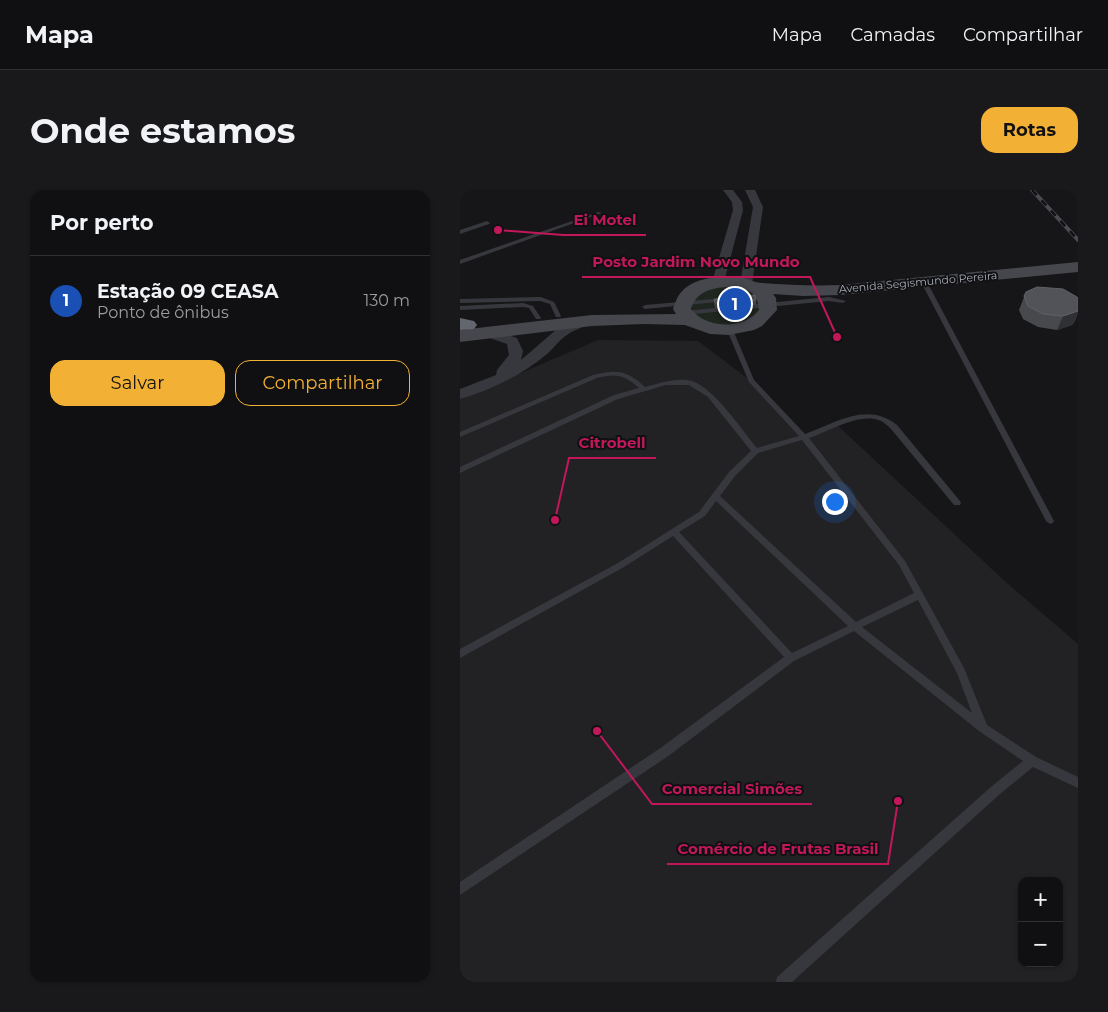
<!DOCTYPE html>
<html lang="pt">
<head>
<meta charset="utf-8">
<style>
	body { margin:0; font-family:Montserrat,sans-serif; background:#19191b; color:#f1f3f6 }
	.controls { position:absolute; right:15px; bottom:15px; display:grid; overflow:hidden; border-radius:10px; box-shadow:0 1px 4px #0004 }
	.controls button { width:45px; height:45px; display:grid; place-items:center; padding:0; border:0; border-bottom:1px solid #303032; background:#101012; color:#f1f3f6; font:25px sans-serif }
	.you { position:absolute; left:374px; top:311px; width:18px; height:18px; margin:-12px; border:4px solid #fff; border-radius:50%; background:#1a73e8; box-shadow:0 0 0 8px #1a73e833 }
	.badge { display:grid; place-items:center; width:32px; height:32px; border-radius:50%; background:#f2b134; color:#fff; font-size:16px; font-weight:700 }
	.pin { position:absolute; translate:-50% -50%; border:2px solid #fff; box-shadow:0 1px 5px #0006 }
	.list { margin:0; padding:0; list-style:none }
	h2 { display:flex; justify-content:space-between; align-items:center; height:65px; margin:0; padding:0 20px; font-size:21px }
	h2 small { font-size:16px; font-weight:400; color:#9c9d9f }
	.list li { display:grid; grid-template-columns:32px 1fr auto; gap:15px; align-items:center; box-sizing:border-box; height:90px; padding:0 20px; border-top:1px solid #303032 }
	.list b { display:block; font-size:19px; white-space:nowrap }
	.list p { margin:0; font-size:16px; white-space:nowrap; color:#9c9d9f }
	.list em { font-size:16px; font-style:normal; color:#9c9d9f }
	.actions { display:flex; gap:10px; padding:15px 20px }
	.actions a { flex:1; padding:11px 0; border:1px solid #f2b134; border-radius:15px; text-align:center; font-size:18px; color:#f2b134 }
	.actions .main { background:#f2b134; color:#111 }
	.map { position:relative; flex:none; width:618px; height:792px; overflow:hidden; border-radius:15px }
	header { display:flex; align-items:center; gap:30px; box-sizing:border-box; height:70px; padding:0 25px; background:#101012; border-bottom:1px solid #303032 }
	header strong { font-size:24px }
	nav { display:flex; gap:28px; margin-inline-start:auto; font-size:18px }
	.intro { display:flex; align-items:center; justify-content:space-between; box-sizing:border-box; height:120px; padding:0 30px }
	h1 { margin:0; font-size:35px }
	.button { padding:12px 22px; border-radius:15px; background:#f2b134; color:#111; font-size:18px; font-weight:700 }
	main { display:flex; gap:30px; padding:0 30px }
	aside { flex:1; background:#101012; border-radius:15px; box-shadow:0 1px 4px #0004 }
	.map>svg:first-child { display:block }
	.built { fill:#222225; fill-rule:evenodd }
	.green { fill:#1e261f }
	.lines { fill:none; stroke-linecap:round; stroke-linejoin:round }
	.service { fill:#37383d; fill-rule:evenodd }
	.minor { fill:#37383d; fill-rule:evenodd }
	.secondary { fill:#45474d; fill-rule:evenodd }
	.motorway { fill:#63666e; fill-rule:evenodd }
	.rail-casing { stroke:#4a4c52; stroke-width:4 }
	.rail { stroke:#111113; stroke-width:2.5; stroke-dasharray:7; stroke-linecap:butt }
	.wall { fill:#47494d }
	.shaded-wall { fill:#2f3033 }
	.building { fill:#525359; stroke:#5f6168 }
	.labels { text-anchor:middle; stroke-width:4; stroke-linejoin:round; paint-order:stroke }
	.far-street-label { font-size:11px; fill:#a8adb8; stroke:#111113 }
	.leader { fill:none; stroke:#c2185b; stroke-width:2 }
	.callout-dot { fill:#c2185b; stroke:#111113; stroke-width:2 }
	.callout-label { font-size:15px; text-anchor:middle; font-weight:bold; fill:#c2185b; stroke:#111113; stroke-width:4; stroke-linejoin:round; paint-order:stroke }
</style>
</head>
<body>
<header>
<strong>Mapa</strong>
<nav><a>Mapa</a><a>Camadas</a><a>Compartilhar</a></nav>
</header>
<div class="intro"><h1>Onde estamos</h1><a class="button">Rotas</a></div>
<main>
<aside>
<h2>Por perto<small></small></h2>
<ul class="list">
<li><span class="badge" style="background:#1a4fb4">1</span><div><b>Estação 09 CEASA</b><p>Ponto de ônibus</p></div><em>130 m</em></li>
</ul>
<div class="actions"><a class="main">Salvar</a><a>Compartilhar</a></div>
</aside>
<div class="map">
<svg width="618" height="792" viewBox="0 0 618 792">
	<rect width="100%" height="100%" fill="#161618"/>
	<path class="built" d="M138 150 238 151 291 191 344 247 377 235 548 394 618 454V792H2L0 787V209ZM562 691H599V773H562Z"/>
	<path class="green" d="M272 96C288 100 294 100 301 116 291 140 239 143 231 116 241 97 252 98 272 96Z"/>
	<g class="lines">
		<g class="service">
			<path d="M138 22 142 23 0 74V70Z"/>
			<path d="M27 31 30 33 29 34 0 44V40Z"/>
			<path d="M462 91 467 92 594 331 593 333 590 334 586 331 461 92Z"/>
			<path d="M81 107 94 112 101 126 100 127H96L90 114 80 111 0 113V109Z"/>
			<path d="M369 107 386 111 383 113 369 111 224 125 221 123 224 121Z"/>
			<path d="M266 108 269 110 268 111 185 119 182 117 185 115Z"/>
			<path d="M63 113 73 116 81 128 80 129H76L69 118 63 117 0 120V116Z"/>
			<path d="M268 139 273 140 294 190 345 244C376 233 407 211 437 235L500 311 501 313 500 315H494L431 239C427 235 423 231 418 230 399 223 367 242 349 248L445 371 504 478 527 535 576 567 618 587V598L573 577 540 604 332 792H316L317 787 532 596 563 571 519 541 394 441 334 471 207 567 0 705V692L199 559 324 467 213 346 164 377 0 468V459L158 373 239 322 269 282 291 261 248 207 229 195H206L158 209 0 283V277L154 205 179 198C165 185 156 183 137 188L0 247V242L133 185C156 179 167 180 185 197 199 193 218 187 232 191 255 199 281 239 297 258L339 246 289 192 267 140ZM342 250 439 375 454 403 396 432 260 306 275 286 298 263ZM256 311 388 436 332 463 219 342 245 326ZM458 410 497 483 512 523 402 437Z"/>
		</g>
		<g class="minor">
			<path d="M263 0H273L282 12 283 20 264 92 258 96 252 92 273 20 272 12Z"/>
			<path d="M285 0H295L303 17 292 94 286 98 280 94 293 17Z"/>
			<path d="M120 129 127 133C122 139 113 140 107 145 99 150 94 158 87 164 62 185 31 200 0 209V199L36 185 37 180 49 165 47 154 24 146 22 143 24 140 29 139 57 148 63 161 61 170 97 139Z"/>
		</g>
		<path class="secondary" d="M618 72V82L380 105 343 106 313 104 316 108 317 120 302 136 294 140 269 145 250 144 225 135 184 134 132 136 0 152V140L132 125 216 124 213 119C215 114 216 109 219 105 232 86 263 85 284 88 290 90 296 93 302 93 329 95 354 96 380 95ZM268 97C286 99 298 100 299 120 283 140 246 139 231 119 237 101 251 98 268 97Z"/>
		<path class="motorway" d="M0 128 14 131 17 135 14 139 0 140Z"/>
		<defs>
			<path id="rail" d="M572 0 618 50"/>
		</defs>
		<use href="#rail" class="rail-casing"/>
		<use href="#rail" class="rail"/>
	</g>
	<g class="wall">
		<path d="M566 102 618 108V123L615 131 612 135 597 140 578 137 563 129 559 120Z"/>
		<path d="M296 110V115L255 118 254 113Z"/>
	</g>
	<path class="shaded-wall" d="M618 121V123L615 131 612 135 597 140 603 126Z"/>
	<g class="building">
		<path d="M577 97 603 99 617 107 618 108V121L603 126 583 124 568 116 564 106 566 102Z"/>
		<path d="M295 105 296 110 255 113 254 109Z"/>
	</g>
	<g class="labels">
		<g class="far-street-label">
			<text transform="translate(458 92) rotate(-5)" y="4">Avenida Segismundo Pereira</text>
		</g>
	</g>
	<path class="leader" d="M38 40L103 45H186M377 147L350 87H122M95 330L109 268H196M137 541L192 614H352M438 611L428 674H207"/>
	<g class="callout-dot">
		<circle cx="38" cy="40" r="5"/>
		<circle cx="377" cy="147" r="5"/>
		<circle cx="95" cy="330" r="5"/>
		<circle cx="137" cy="541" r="5"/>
		<circle cx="438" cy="611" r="5"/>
	</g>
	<g class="callout-label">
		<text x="145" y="35">Ei Motel</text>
		<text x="236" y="77">Posto Jardim Novo Mundo</text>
		<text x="152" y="258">Citrobell</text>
		<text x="272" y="604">Comercial Simões</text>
		<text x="318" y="664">Comércio de Frutas Brasil</text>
	</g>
</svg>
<div class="controls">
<button>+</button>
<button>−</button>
</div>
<div class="you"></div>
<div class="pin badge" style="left:275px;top:114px;background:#1a4fb4">1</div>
</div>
</main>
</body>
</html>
